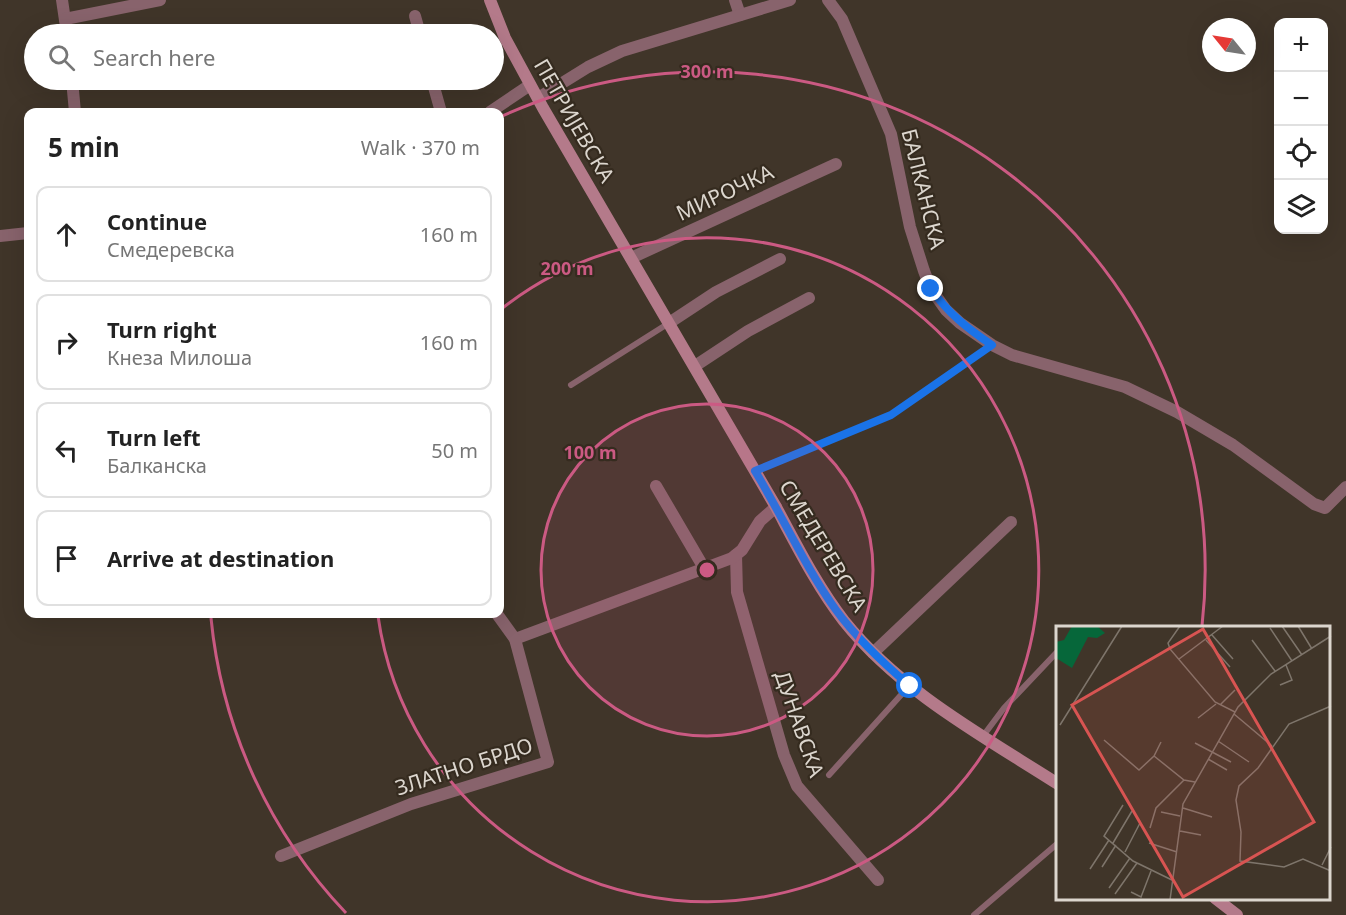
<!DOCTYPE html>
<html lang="en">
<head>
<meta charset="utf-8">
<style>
	body { margin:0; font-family:"Noto Sans",sans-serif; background:#f6f6f6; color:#222 }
	.controls { position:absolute; right:18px; top:18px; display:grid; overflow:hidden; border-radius:12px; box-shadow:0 6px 24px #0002 }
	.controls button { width:54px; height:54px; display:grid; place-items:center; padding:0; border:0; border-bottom:2px solid #e0e0e0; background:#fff; color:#222; font:30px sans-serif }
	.compass { position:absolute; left:1202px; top:18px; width:54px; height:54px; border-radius:50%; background:#fff; box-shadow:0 6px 24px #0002; rotate:300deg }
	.stop { position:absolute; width:18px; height:18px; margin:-14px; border:4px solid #1a73e8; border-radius:50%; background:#fff }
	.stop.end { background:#1a73e8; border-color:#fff; box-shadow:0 2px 6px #0008 }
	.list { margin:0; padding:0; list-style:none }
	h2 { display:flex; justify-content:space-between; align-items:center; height:78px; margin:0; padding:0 24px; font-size:26px }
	h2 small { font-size:20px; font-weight:400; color:#767676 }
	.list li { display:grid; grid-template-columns:39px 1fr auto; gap:18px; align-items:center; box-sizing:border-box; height:96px; margin:0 12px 12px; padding:0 12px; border:2px solid #e0e0e0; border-radius:12px }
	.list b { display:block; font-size:22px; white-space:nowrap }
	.list p { margin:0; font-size:20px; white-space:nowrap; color:#767676 }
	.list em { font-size:20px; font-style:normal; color:#767676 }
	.icon { flex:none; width:33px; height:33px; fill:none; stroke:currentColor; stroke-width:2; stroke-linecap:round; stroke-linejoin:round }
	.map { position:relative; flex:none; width:1346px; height:915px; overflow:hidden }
	.search { position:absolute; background:#fff; box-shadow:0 6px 24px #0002; left:24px; top:24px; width:480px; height:66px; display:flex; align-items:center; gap:15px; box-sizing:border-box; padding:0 21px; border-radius:33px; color:#767676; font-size:22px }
	.panel { position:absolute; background:#fff; box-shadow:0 6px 24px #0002; left:24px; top:108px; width:480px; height:510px; border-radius:12px }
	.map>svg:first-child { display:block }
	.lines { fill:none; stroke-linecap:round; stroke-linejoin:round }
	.path { stroke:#7c7369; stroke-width:2; stroke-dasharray:4.5 4.5; stroke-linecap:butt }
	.service { stroke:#88636c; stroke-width:6 }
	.minor { stroke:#88636c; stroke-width:12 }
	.secondary { stroke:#b47a8a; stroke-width:12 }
	.route { stroke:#1a73e8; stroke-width:8 }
	.ring { fill:none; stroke:#cb5a83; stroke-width:3 }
	.labels { text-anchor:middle; stroke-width:4.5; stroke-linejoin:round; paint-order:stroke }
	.street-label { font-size:21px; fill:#dcd6ce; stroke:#352b1f }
	.inset-road { fill:none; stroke:#7e756b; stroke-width:1.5 }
	.view { fill:#d85452; fill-opacity:0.15; stroke:#d85452; stroke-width:3 }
	.inset-edge { fill:none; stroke:#dcd6ce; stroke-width:3 }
	.centre { fill:#cb5a83; stroke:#352b1f; stroke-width:3 }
	.ring-label { font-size:18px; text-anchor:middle; font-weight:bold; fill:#cb5a83; stroke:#352b1f; stroke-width:4.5; stroke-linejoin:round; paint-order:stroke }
</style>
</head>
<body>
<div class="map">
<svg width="1346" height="915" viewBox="0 0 1346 915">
	<rect width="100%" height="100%" fill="#403529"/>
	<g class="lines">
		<path class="path" d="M766 467 891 415 983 352"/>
		<g class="service">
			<path d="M571 385 669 323"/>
			<path d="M983 736 1004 708 1058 651"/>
			<path d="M829 775 910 685"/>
			<path d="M974 915 1058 843"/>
		</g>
		<g class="minor">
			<path d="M62 0 67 34"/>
			<path d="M735 0 740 15"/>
			<path d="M828 0 842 19 891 134 910 227 924 271 931 289 946 310 960 323 992 345 1012 355 1125 387 1177 412 1233 445 1314 504 1325 508 1346 487"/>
			<path d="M415 16 420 34"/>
			<path d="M65 19 160 0"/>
			<path d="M72 80 75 112"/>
			<path d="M432 80 441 112"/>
			<path d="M538 98 588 67 622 51 790 0"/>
			<path d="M490 112 530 85"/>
			<path d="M0 236 28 233"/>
			<path d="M631 258 836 164"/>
			<path d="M669 323 716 292 780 259"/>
			<path d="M695 366 748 331 809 298"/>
			<path d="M656 486 704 568"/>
			<path d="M736 555 737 592 784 755 797 786 878 880"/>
			<path d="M515 639 732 558 742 550 760 521 776 507"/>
			<path d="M873 653 1011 522"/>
			<path d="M281 856 411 804 548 762 515 639 497 614"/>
		</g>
		<g class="secondary">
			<path d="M490 0 505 38 543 108 776 507C797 546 817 586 844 621 901 692 983 736 1058 784"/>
			<path d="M1215 898 1237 915"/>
		</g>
	</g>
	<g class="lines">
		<path class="route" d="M910 686C883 663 857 639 836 610 805 567 783 517 755 471L891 415 992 345C968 329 948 313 931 289"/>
	</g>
	<circle cx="707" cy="570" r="166" fill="#cb5a83" fill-opacity=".12"/>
	<g class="ring">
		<circle cx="707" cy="570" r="166"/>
		<path d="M500 310A332 332 0 1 1 378 616"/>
		<path d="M346 913A498 498 0 0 1 211 618M500 117A498 498 0 0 1 1202 626"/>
	</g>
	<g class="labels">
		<g class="street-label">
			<text transform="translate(574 121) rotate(60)" y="7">ПЕТРИЈЕВСКА</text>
			<text transform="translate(923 189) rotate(76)" y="7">БАЛКАНСКА</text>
			<text transform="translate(725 193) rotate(-25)" y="7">МИРОЧКА</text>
			<text transform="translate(823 546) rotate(59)" y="7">СМЕДЕРЕВСКА</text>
			<text transform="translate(799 724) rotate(71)" y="7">ДУНАВСКА</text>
			<text transform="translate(464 767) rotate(-18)" y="7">ЗЛАТНО БРДО</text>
		</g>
	</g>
	<g transform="translate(1056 626)">
		<rect width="274" height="274" fill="#403529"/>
		<path d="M16 0H41L49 7 41 12 32 11 16 42 0 32V16L8 14Z" fill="#06673a"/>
		<path class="inset-road" d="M124 0 112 17 114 23 159 76 179 86M226 0 246 29M242 0 256 23M214 2 236 35M156 9 177 33M150 14 174 41M196 14 219 45M123 33 167 0M224 59 236 54 230 39M164 79 179 64M275 80 233 98 202 142 183 160 180 174 185 206 184 235 228 241 247 233 275 245M178 88 216 120M142 92 160 78M4 99 66 0M48 114 83 144 98 130 105 116M162 115 193 136M139 117 175 136M98 130 128 154 139 156M152 133 171 144M67 179 48 210 77 235 118 255M127 182 156 191M105 186 124 190M94 202 100 182 128 154M124 205 145 209M57 217 76 185M93 217 121 226M69 226 84 197M266 239 275 221M46 241 60 219M34 243 53 214M53 262 74 232M75 266 85 271 95 245M59 268 81 237M114 274 127 178 182 81 215 48 275 10"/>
		<path class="view" d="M147 3 258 196 127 271 16 79Z"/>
		<rect width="274" height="274" class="inset-edge"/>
	</g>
	<circle cx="707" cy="570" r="9" class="centre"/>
	<g class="ring-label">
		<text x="707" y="78">300 m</text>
		<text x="567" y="275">200 m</text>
		<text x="590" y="459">100 m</text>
	</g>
</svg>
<div class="controls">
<button>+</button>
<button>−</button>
<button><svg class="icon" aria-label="locate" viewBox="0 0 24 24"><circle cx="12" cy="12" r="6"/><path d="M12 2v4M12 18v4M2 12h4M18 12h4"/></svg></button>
<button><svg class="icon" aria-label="layers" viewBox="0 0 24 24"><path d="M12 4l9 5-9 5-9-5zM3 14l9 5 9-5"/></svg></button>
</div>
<svg class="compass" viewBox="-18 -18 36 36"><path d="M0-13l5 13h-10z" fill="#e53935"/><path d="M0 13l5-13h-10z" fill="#767676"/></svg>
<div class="stop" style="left:910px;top:686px"></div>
<div class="stop end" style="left:931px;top:289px"></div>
<div class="search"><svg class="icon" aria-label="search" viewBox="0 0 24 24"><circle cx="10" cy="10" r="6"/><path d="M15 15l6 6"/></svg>Search here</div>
<section class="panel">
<h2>5 min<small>Walk · 370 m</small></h2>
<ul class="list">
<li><svg class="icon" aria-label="ahead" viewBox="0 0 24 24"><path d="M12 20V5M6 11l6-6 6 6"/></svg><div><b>Continue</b><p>Смедеревска</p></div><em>160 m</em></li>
<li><svg class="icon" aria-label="right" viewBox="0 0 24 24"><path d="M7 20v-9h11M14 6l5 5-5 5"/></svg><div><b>Turn right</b><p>Кнеза Милоша</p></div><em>160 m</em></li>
<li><svg class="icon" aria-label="left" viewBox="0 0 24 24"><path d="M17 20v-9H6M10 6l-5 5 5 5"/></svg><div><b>Turn left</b><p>Балканска</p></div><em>50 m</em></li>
<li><svg class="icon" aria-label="arrive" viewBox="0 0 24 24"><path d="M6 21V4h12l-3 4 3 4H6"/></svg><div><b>Arrive at destination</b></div></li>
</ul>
</section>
</div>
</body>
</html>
